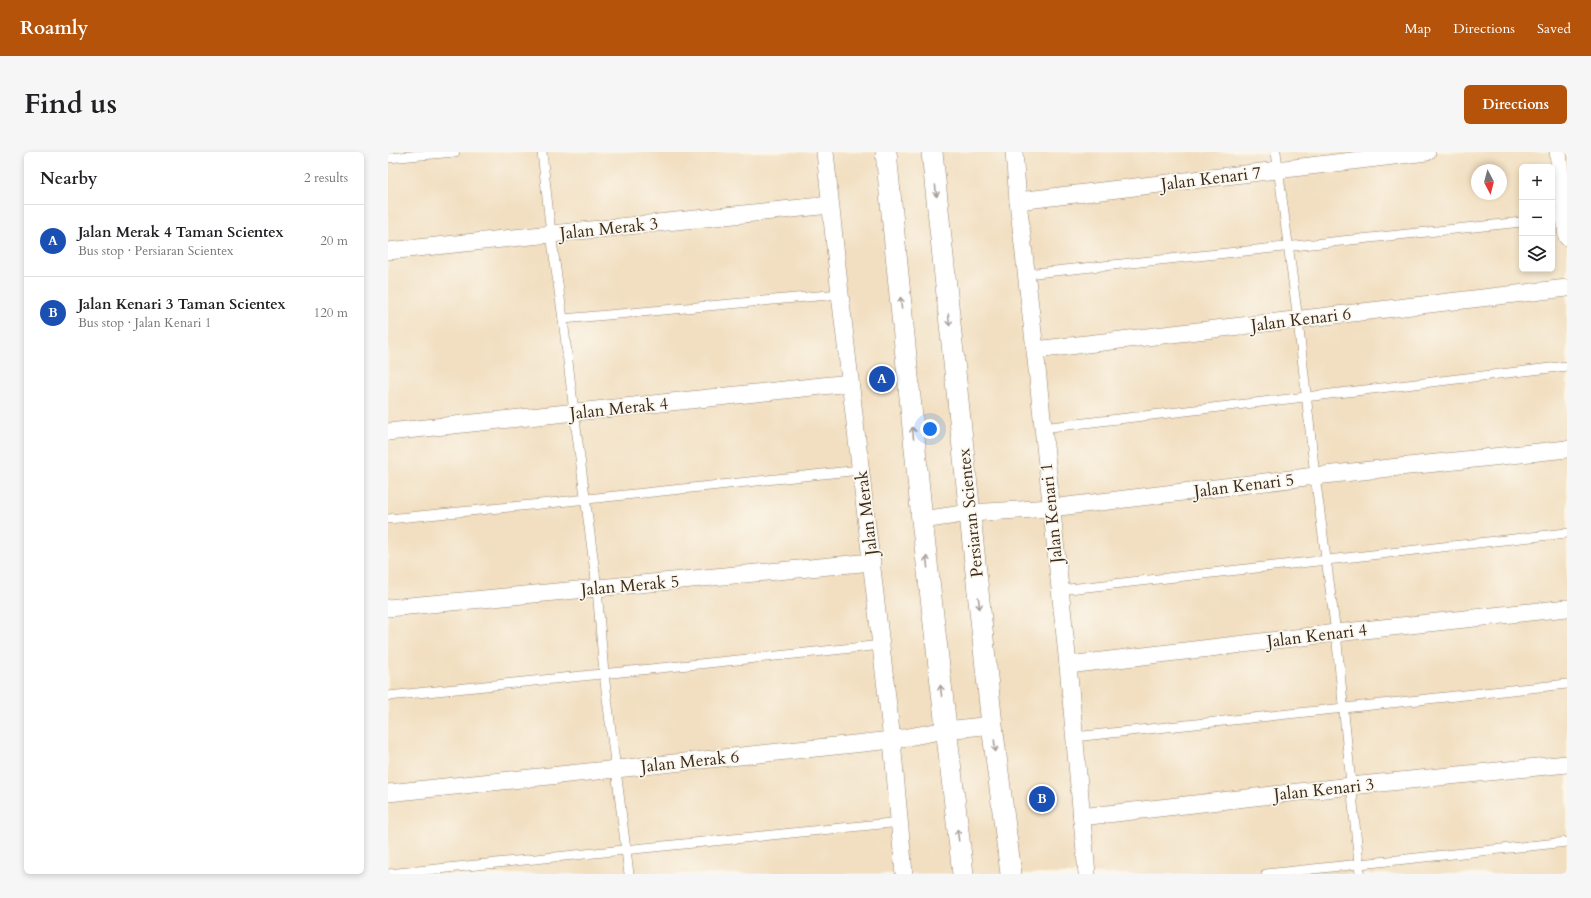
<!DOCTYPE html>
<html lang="en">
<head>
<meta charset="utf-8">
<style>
	body { margin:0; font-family:Cardo,serif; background:#f6f6f6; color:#202124 }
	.controls { position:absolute; right:12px; top:12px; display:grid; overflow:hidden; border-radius:6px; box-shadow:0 2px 6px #0003 }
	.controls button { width:36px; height:36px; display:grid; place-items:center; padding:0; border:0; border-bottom:1px solid #e0e0e0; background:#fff; color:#202124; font:20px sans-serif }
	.compass { position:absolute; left:1083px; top:12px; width:36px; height:36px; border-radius:50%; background:#fff; box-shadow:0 2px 6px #0003; rotate:173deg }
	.you { position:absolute; left:542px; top:277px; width:14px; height:14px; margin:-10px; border:3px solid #fff; border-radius:50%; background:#1a73e8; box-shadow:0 0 0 6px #1a73e833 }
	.badge { display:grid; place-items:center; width:26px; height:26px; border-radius:50%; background:#b45309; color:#fff; font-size:13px; font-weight:700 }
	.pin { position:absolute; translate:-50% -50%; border:2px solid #fff; box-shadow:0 1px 4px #0006 }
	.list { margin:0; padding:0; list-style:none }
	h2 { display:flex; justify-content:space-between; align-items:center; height:52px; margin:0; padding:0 16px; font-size:17px }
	h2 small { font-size:13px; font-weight:400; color:#757577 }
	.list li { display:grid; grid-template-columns:26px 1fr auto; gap:12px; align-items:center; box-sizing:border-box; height:72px; padding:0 16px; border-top:1px solid #e0e0e0 }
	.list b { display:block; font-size:15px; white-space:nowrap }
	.list p { margin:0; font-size:13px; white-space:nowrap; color:#757577 }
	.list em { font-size:13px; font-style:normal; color:#757577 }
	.icon { flex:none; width:22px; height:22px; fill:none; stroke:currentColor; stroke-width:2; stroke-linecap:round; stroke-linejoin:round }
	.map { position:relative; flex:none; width:1179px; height:722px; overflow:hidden; border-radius:6px }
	header { display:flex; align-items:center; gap:24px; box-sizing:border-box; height:56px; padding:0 20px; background:#b45309; color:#fff }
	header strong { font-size:19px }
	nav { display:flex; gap:22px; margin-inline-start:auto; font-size:14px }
	.intro { display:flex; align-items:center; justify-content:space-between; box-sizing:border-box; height:96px; padding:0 24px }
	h1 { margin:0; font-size:28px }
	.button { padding:10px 18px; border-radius:6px; background:#b45309; color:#fff; font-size:14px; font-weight:700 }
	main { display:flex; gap:24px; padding:0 24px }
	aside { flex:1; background:#fff; border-radius:6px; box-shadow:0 2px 6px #0003 }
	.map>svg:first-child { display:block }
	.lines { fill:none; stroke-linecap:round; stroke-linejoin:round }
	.service-casing { stroke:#968470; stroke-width:10 }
	.minor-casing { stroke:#968470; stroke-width:18 }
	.tertiary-casing { stroke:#968470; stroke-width:22 }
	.service { stroke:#fff; stroke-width:9 }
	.minor { stroke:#fff; stroke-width:17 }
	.tertiary { stroke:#fff; stroke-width:21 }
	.oneway { stroke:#a79f9a }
	.labels { text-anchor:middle; stroke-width:3.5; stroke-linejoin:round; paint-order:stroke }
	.street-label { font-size:17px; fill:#3b2a1e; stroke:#fbf7ec }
</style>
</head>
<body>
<header>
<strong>Roamly</strong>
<nav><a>Map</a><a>Directions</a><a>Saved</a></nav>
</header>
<div class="intro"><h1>Find us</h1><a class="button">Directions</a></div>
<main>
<aside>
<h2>Nearby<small>2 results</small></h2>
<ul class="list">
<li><span class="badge" style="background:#1a4fb4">A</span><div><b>Jalan Merak 4 Taman Scientex</b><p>Bus stop · Persiaran Scientex</p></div><em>20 m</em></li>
<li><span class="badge" style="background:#1a4fb4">B</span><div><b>Jalan Kenari 3 Taman Scientex</b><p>Bus stop · Jalan Kenari 1</p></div><em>120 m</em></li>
</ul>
</aside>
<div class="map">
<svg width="1179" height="722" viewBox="0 0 1179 722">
	<rect width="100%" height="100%" fill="#fbf7ec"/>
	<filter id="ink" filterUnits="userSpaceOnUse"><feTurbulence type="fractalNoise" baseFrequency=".025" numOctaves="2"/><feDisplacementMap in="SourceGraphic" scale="8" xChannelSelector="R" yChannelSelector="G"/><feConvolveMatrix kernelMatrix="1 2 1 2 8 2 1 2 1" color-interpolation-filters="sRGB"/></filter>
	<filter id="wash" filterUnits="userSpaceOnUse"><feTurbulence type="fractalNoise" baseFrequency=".012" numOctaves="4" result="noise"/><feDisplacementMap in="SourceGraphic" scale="16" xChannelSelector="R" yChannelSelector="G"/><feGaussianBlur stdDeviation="0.9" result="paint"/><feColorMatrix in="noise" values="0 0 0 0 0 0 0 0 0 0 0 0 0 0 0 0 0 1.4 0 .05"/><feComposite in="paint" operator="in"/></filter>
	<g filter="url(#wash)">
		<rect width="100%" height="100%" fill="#f2dfc1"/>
	</g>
	<g filter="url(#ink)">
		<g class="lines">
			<defs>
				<g id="service">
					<path d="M154 0 163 82 175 167 186 260 209 436 216 522 241 722"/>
					<path d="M888 0 910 168 927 324 948 481 972 722"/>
					<path d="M0 6 67 0"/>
					<path d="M1164 67 1177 65"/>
					<path d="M638 122 1134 70"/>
					<path d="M175 167 452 142"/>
					<path d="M654 276 1179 214"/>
					<path d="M0 367 152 352 472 318"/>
					<path d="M672 438 1179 381"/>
					<path d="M0 544 494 493"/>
					<path d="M686 585 1179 532"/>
					<path d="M0 722 513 670"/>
					<path d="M878 722 1179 690"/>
				</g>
				<g id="minor">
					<path d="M437 0 452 142 504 588 516 722"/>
					<path d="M626 0 630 49 647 198 680 513 699 722"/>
					<path d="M1170 0 1179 85"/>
					<path d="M630 49 1039 0"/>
					<path d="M0 99 442 53"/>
					<path d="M647 198 1179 136"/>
					<path d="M0 280 462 231"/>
					<path d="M534 368 582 361 663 356 927 324 1179 297"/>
					<path d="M0 456 484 410"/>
					<path d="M680 513 948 481 1179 456"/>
					<path d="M0 641 504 588 558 578 604 573"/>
					<path d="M693 665 963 634 1179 612"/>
				</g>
				<g id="tertiary">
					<path d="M498 0 534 368 575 722"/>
					<path d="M544 0 604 573 623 722"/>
				</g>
			</defs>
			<use href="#service" class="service-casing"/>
			<use href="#minor" class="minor-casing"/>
			<use href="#tertiary" class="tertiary-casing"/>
			<use href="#service" class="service"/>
			<use href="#minor" class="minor"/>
			<use href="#tertiary" class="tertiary"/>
		</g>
		<defs><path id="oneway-shaft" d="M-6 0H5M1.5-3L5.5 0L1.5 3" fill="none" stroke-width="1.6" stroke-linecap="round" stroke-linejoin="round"/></defs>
		<g class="oneway">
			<use href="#oneway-shaft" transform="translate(548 39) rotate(84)"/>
			<use href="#oneway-shaft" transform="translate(513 151) rotate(-96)"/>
			<use href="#oneway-shaft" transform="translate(561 168) rotate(84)"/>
			<use href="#oneway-shaft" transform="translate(525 281) rotate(-96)"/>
			<use href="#oneway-shaft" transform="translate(539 410) rotate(-96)"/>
			<use href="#oneway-shaft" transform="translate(591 451) rotate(84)"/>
			<use href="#oneway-shaft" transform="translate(553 539) rotate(-96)"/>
			<use href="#oneway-shaft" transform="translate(607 594) rotate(83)"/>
			<use href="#oneway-shaft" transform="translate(570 683) rotate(-97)"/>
		</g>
	</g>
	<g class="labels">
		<g class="street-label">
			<text transform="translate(823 26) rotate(-7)" y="6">Jalan Kenari 7</text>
			<text transform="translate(221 76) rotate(-6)" y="6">Jalan Merak 3</text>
			<text transform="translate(913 167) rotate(-7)" y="6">Jalan Kenari 6</text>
			<text transform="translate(231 256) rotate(-6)" y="6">Jalan Merak 4</text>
			<text transform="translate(856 333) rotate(-7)" y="6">Jalan Kenari 5</text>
			<text transform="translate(478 361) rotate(-97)" y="6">Jalan Merak</text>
			<text transform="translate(582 361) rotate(-96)" y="6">Persiaran Scientex</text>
			<text transform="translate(663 361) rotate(-96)" y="6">Jalan Kenari 1</text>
			<text transform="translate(242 433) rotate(-5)" y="6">Jalan Merak 5</text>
			<text transform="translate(929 483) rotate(-7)" y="6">Jalan Kenari 4</text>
			<text transform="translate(302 609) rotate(-6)" y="6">Jalan Merak 6</text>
			<text transform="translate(936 637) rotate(-6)" y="6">Jalan Kenari 3</text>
		</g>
	</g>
</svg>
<div class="controls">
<button>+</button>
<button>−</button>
<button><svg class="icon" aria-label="layers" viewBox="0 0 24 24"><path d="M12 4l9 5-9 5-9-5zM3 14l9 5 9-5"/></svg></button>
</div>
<svg class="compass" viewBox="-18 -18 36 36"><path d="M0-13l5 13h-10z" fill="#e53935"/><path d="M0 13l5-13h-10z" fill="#757577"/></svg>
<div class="you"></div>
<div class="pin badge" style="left:494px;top:227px;background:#1a4fb4">A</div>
<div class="pin badge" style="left:654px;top:647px;background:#1a4fb4">B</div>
</div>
</main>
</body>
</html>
